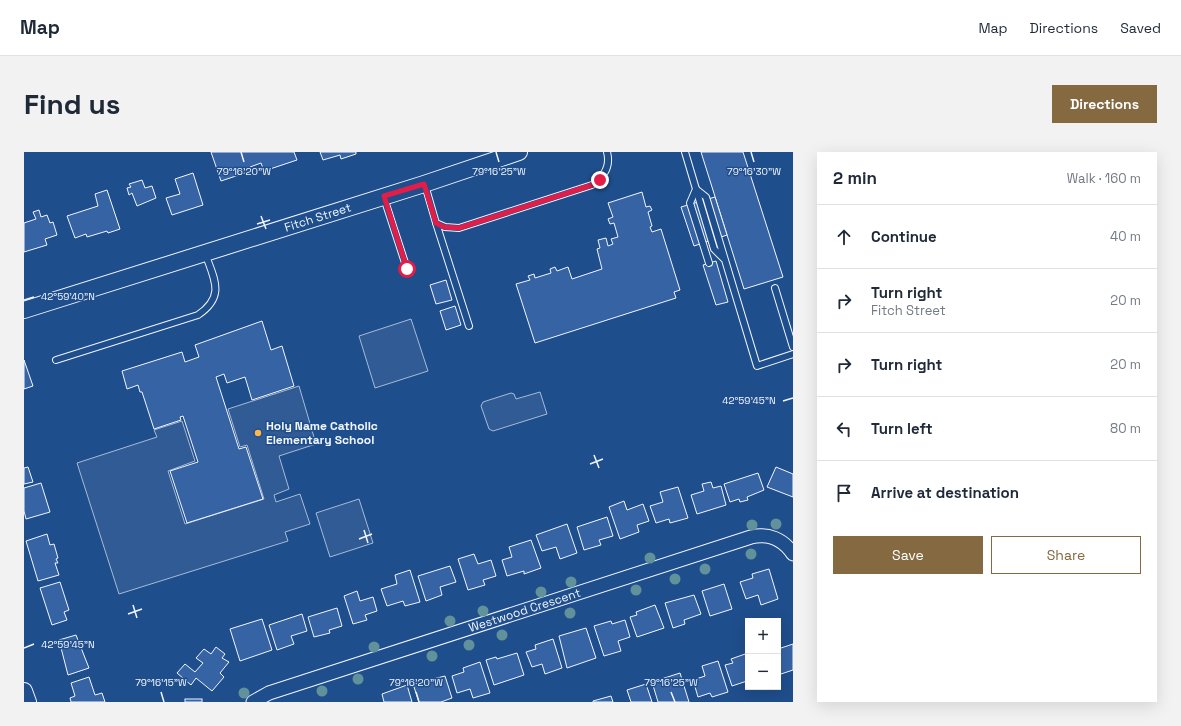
<!DOCTYPE html>
<html lang="en">
<head>
<meta charset="utf-8">
<style>
	body { margin:0; font-family:"Space Grotesk",sans-serif; background:#f2f2f3; color:#1f2937 }
	.controls { position:absolute; right:12px; bottom:12px; display:grid; overflow:hidden; border-radius:0px; box-shadow:0 4px 16px #0002 }
	.controls button { width:36px; height:36px; display:grid; place-items:center; padding:0; border:0; border-bottom:1px solid #e0e1e3; background:#fff; color:#1f2937; font:20px sans-serif }
	.stop { position:absolute; width:12px; height:12px; margin:-9px; border:3px solid #e11d48; border-radius:50%; background:#fff }
	.stop.end { background:#e11d48; border-color:#fff; box-shadow:0 1px 4px #0008 }
	.list { margin:0; padding:0; list-style:none }
	h2 { display:flex; justify-content:space-between; align-items:center; height:52px; margin:0; padding:0 16px; font-size:17px }
	h2 small { font-size:13px; font-weight:400; color:#747a83 }
	.list li { display:grid; grid-template-columns:26px 1fr auto; gap:12px; align-items:center; box-sizing:border-box; height:64px; padding:0 16px; border-top:1px solid #e0e1e3 }
	.list b { display:block; font-size:15px; white-space:nowrap }
	.list p { margin:0; font-size:13px; white-space:nowrap; color:#747a83 }
	.list em { font-size:13px; font-style:normal; color:#747a83 }
	.actions { display:flex; gap:8px; padding:12px 16px }
	.actions a { flex:1; padding:9px 0; border:1px solid #846941; border-radius:0px; text-align:center; font-size:14px; color:#846941 }
	.actions .main { background:#846941; color:#fff }
	.icon { flex:none; width:22px; height:22px; fill:none; stroke:currentColor; stroke-width:2; stroke-linecap:round; stroke-linejoin:round }
	.map { position:relative; flex:none; width:769px; height:550px; overflow:hidden; border-radius:0px }
	header { display:flex; align-items:center; gap:24px; box-sizing:border-box; height:56px; padding:0 20px; background:#fff; border-bottom:1px solid #e0e1e3 }
	header strong { font-size:19px }
	nav { display:flex; gap:22px; margin-inline-start:auto; font-size:14px }
	.intro { display:flex; align-items:center; justify-content:space-between; box-sizing:border-box; height:96px; padding:0 24px }
	h1 { margin:0; font-size:28px }
	.button { padding:10px 18px; border-radius:0px; background:#846941; color:#fff; font-size:14px; font-weight:700 }
	main { display:flex; gap:24px; padding:0 24px }
	aside { flex:1; background:#fff; border-radius:0px; box-shadow:0 4px 16px #0002 }
	.map>svg:first-child { display:block }
	.green { fill:#305b95; stroke:#a8bbd7 }
	.building { fill:#3563a3; stroke:#f2f6ff }
	.lines { fill:none; stroke-linecap:round; stroke-linejoin:round }
	.service-casing { stroke:#f2f6ff; stroke-width:8 }
	.minor-casing { stroke:#f2f6ff; stroke-width:15 }
	.tertiary-casing { stroke:#f2f6ff; stroke-width:18 }
	.service { stroke:#1f4e8c; stroke-width:6 }
	.minor { stroke:#1f4e8c; stroke-width:13 }
	.tertiary { stroke:#1f4e8c; stroke-width:16 }
	.tree { fill:#61919a }
	.route { stroke:#e11d48; stroke-width:5 }
	.ticks { fill:none; stroke:#f2f6ff; stroke-width:1.5 }
	.poi-dot { fill:#ffb74d; stroke:#1f4e8c; stroke-width:1.5 }
	.labels { text-anchor:middle; stroke-width:3; stroke-linejoin:round; paint-order:stroke }
	.street-label { font-size:12px; fill:#f2f6ff; stroke:#1f4e8c }
	.poi-label { font-size:12px; font-weight:bold; fill:#f2f6ff; stroke:#1f4e8c; text-anchor:start }
	.ticks-label { font-size:10px; text-anchor:middle; fill:#f2f6ff; stroke:#1f4e8c; stroke-width:3; stroke-linejoin:round; paint-order:stroke }
</style>
</head>
<body>
<header>
<strong>Map</strong>
<nav><a>Map</a><a>Directions</a><a>Saved</a></nav>
</header>
<div class="intro"><h1>Find us</h1><a class="button">Directions</a></div>
<main>
<div class="map">
<svg width="769" height="550" viewBox="0 0 769 550">
	<rect width="100%" height="100%" fill="#1f4e8c"/>
	<g class="green">
		<path d="M387 167 404 219 351 236 335 184Z"/>
		<path d="M275 234 292 292 255 304 265 337 250 343 252 350 276 342 286 372 261 380 264 389 95 442 53 311 133 285 130 278 158 269 171 309 144 319 161 372 240 347 223 293 216 295 204 257Z"/>
		<path d="M516 240 523 262 469 279 465 277 457 254 459 250 487 241 490 242 492 247Z"/>
		<path d="M335 347 349 391 306 405 292 361Z"/>
	</g>
	<g class="building">
		<path d="M187 0H270L273 8 240 19 237 11 226 15 227 19 197 29Z"/>
		<path d="M296 0H332V2L317 7 316 3 299 8Z"/>
		<path d="M677 0H719L759 125 720 137Z"/>
		<path d="M169 21 179 53 148 63 142 46 156 42 151 27Z"/>
		<path d="M118 28 121 36 128 34 132 46 113 54 108 41 105 43 103 36 107 35 105 32Z"/>
		<path d="M83 38 96 77 84 81 83 79 63 85 62 82 51 86 43 64 74 54 71 42Z"/>
		<path d="M618 40 622 55 626 54 628 58 624 60 628 74 626 75 628 80 637 77 656 138 650 140 652 146 511 191 492 132 506 128 504 124 510 122 511 126 527 121 526 117 531 115 533 119 544 115 548 127 578 117 573 97 576 96 574 88 582 86 584 94 589 92 587 87 594 85 590 71 586 72 584 67 589 65 584 51Z"/>
		<path d="M691 45 703 83 670 94 657 55Z"/>
		<path d="M15 58 17 65 23 63 26 71 29 70 33 83 21 87 23 93 0 100V71L12 67 9 60Z"/>
		<path d="M692 109 704 150 692 153 679 113Z"/>
		<path d="M422 128 428 148 412 152 406 133Z"/>
		<path d="M431 154 437 173 422 178 416 159Z"/>
		<path d="M238 169 247 198 258 194 270 234 228 248 221 225 203 231 200 222 192 225 215 297 222 295 239 347 163 371 146 319 174 310 159 264 156 265 157 268 130 277 118 240H116L114 233 103 237 98 219 158 200 161 210 175 205 171 193Z"/>
		<path d="M0 208 9 234 0 237Z"/>
		<path d="M4 315 9 330 0 332V316Z"/>
		<path d="M752 315 769 322V345L743 335Z"/>
		<path d="M734 321 740 338 723 345 724 348 716 350 715 347 706 350 700 332Z"/>
		<path d="M687 330 689 336 697 334 702 353 673 362 667 343 680 339 678 332Z"/>
		<path d="M17 331 26 360 2 367 0 359V336Z"/>
		<path d="M654 335 664 366 646 371 645 367 632 371 626 354 639 350 636 340Z"/>
		<path d="M600 349 603 358 619 352 625 369 613 373 615 380 596 387 585 355Z"/>
		<path d="M583 365 589 384 575 388 577 393 560 398 553 375Z"/>
		<path d="M543 372 553 401 536 407 532 395 518 399 512 383Z"/>
		<path d="M23 382 26 393 30 392 34 406 32 407 34 411H31L35 423 14 429 2 389Z"/>
		<path d="M507 388 517 416 500 422V419L483 424 478 408 488 405 485 395Z"/>
		<path d="M450 402 454 412 467 408 472 424 459 428 461 433 444 438 434 407Z"/>
		<path d="M426 414 432 430 416 435 418 443 402 449 394 424Z"/>
		<path d="M745 417 754 447 737 453 734 443 722 447 716 430 729 426 728 422Z"/>
		<path d="M386 418 396 450 381 454 379 449 363 454 357 437 373 432 371 423Z"/>
		<path d="M36 430 45 458 40 460 43 468 28 473 16 436Z"/>
		<path d="M700 432 708 457 686 464 678 439Z"/>
		<path d="M333 439 336 449 349 445 353 459 341 463 343 468 329 472 320 444Z"/>
		<path d="M670 443 677 462 660 468 661 472 649 476 641 451Z"/>
		<path d="M631 453 640 476 613 485 606 465 613 463 612 460Z"/>
		<path d="M313 456 318 474 305 478 306 481 290 485 284 465Z"/>
		<path d="M278 462 283 479 267 484 270 492 253 498 245 473Z"/>
		<path d="M238 467 248 498 216 509 206 477Z"/>
		<path d="M601 468 606 485 594 489 597 499 580 504 570 474 587 469 588 472Z"/>
		<path d="M562 476 572 506 543 516 535 484Z"/>
		<path d="M52 483 65 516 44 523 35 488Z"/>
		<path d="M529 487 538 516 521 522 518 512 508 515 502 500 512 497 511 493Z"/>
		<path d="M769 492V518L754 523V497Z"/>
		<path d="M192 495 201 502 198 506 205 510 196 521 200 525 188 539 172 526 167 533 153 521 161 512 171 520 179 511 172 506 180 497 187 502Z"/>
		<path d="M493 501 500 523 470 533 462 508 472 505 473 507Z"/>
		<path d="M724 501V532L723 529 708 534 701 513 709 511 707 507Z"/>
		<path d="M694 509 704 540 688 545 686 541 674 545 669 528 681 524 678 514Z"/>
		<path d="M456 510 466 541 449 546 446 537 433 541 428 524 440 520 439 516Z"/>
		<path d="M656 521 665 550H634L628 530Z"/>
		<path d="M421 524 428 546 417 550H395L389 532Z"/>
		<path d="M65 525 71 543 78 541 81 550H47L46 546 51 544 47 531Z"/>
		<path d="M622 532 628 550H607L603 538Z"/>
		<path d="M383 533 388 550H360L358 542Z"/>
		<path d="M587 544 589 550H569V549Z"/>
		<rect x="161" y="547" width="17" height="3"/>
	</g>
	<g class="lines">
		<defs>
			<g id="service">
				<path d="M661 0 672 37 666 51 685 111"/>
				<path d="M401 33 412 71 421 75 435 76 568 33C580 25 587 15 583 0"/>
				<path d="M360 46 383 117"/>
				<path d="M412 71 445 174"/>
				<path d="M700 107 690 97 672 37 682 45 733 214 769 202"/>
				<path d="M751 136 769 195"/>
				<path d="M32 208 174 163C202 144 190 127 181 101"/>
			</g>
			<g id="minor">
				<path id="s1" d="M229 550 245 541 727 385C744 381 759 387 769 402"/>
			</g>
			<g id="tertiary">
				<path id="s2" d="M0 158 400 32 495 0"/>
				<path d="M0 539 4 550"/>
			</g>
		</defs>
		<use href="#service" class="service-casing"/>
		<use href="#minor" class="minor-casing"/>
		<use href="#tertiary" class="tertiary-casing"/>
		<use href="#service" class="service"/>
		<use href="#minor" class="minor"/>
		<use href="#tertiary" class="tertiary"/>
	</g>
	<g class="tree">
		<circle cx="752" cy="372" r="5.5"/>
		<circle cx="728" cy="373" r="5.5"/>
		<circle cx="727" cy="402" r="5.5"/>
		<circle cx="626" cy="406" r="5.5"/>
		<circle cx="681" cy="417" r="5.5"/>
		<circle cx="651" cy="427" r="5.5"/>
		<circle cx="547" cy="430" r="5.5"/>
		<circle cx="612" cy="438" r="5.5"/>
		<circle cx="517" cy="440" r="5.5"/>
		<circle cx="459" cy="459" r="5.5"/>
		<circle cx="546" cy="461" r="5.5"/>
		<circle cx="426" cy="469" r="5.5"/>
		<circle cx="478" cy="483" r="5.5"/>
		<circle cx="445" cy="493" r="5.5"/>
		<circle cx="350" cy="495" r="5.5"/>
		<circle cx="408" cy="504" r="5.5"/>
		<circle cx="334" cy="527" r="5.5"/>
		<circle cx="298" cy="539" r="5.5"/>
		<circle cx="220" cy="541" r="5.5"/>
	</g>
	<g class="lines">
		<path class="route" d="M383 117 360 44 400 32 412 71 420 75 435 76 568 33 576 28"/>
	</g>
	<path class="ticks" d="M217 0 220 10M472 0 475 10M727 0 730 10M237 64 242 77M233 72 246 68M0 148 10 145M759 249 769 246M570 303 575 316M566 312 579 307M340 378 344 391M335 387 348 382M109 453 113 466M104 462 118 457M0 496 10 492M137 540 140 550M392 540 395 550M647 540 651 550"/>
	<circle class="poi-dot" cx="234" cy="281" r="4"/>
	<g class="labels">
		<g class="street-label">
			<text dy="4" stroke="none"><textPath href="#s2" startOffset="308">Fitch Street</textPath></text>
			<text dy="4" stroke="none"><textPath href="#s1" startOffset="287">Westwood Crescent</textPath></text>
		</g>
		<g class="poi-label">
			<text x="242" y="278">Holy Name Catholic<tspan x="242" dy="14">Elementary School</tspan></text>
		</g>
	</g>
	<g class="ticks-label">
		<text x="220" y="23">79°16'20"W</text>
		<text x="475" y="23">79°16'25"W</text>
		<text x="730" y="23">79°16'30"W</text>
		<text x="44" y="148">42°59'40"N</text>
		<text x="725" y="252">42°59'45"N</text>
		<text x="44" y="496">42°59'45"N</text>
		<text x="137" y="534">79°16'15"W</text>
		<text x="392" y="534">79°16'20"W</text>
		<text x="647" y="534">79°16'25"W</text>
	</g>
</svg>
<div class="controls">
<button>+</button>
<button>−</button>
</div>
<div class="stop" style="left:383px;top:117px"></div>
<div class="stop end" style="left:576px;top:28px"></div>
</div>
<aside>
<h2>2 min<small>Walk · 160 m</small></h2>
<ul class="list">
<li><svg class="icon" aria-label="ahead" viewBox="0 0 24 24"><path d="M12 20V5M6 11l6-6 6 6"/></svg><div><b>Continue</b></div><em>40 m</em></li>
<li><svg class="icon" aria-label="right" viewBox="0 0 24 24"><path d="M7 20v-9h11M14 6l5 5-5 5"/></svg><div><b>Turn right</b><p>Fitch Street</p></div><em>20 m</em></li>
<li><svg class="icon" aria-label="right" viewBox="0 0 24 24"><path d="M7 20v-9h11M14 6l5 5-5 5"/></svg><div><b>Turn right</b></div><em>20 m</em></li>
<li><svg class="icon" aria-label="left" viewBox="0 0 24 24"><path d="M17 20v-9H6M10 6l-5 5 5 5"/></svg><div><b>Turn left</b></div><em>80 m</em></li>
<li><svg class="icon" aria-label="arrive" viewBox="0 0 24 24"><path d="M6 21V4h12l-3 4 3 4H6"/></svg><div><b>Arrive at destination</b></div></li>
</ul>
<div class="actions"><a class="main">Save</a><a>Share</a></div>
</aside>
</main>
</body>
</html>
